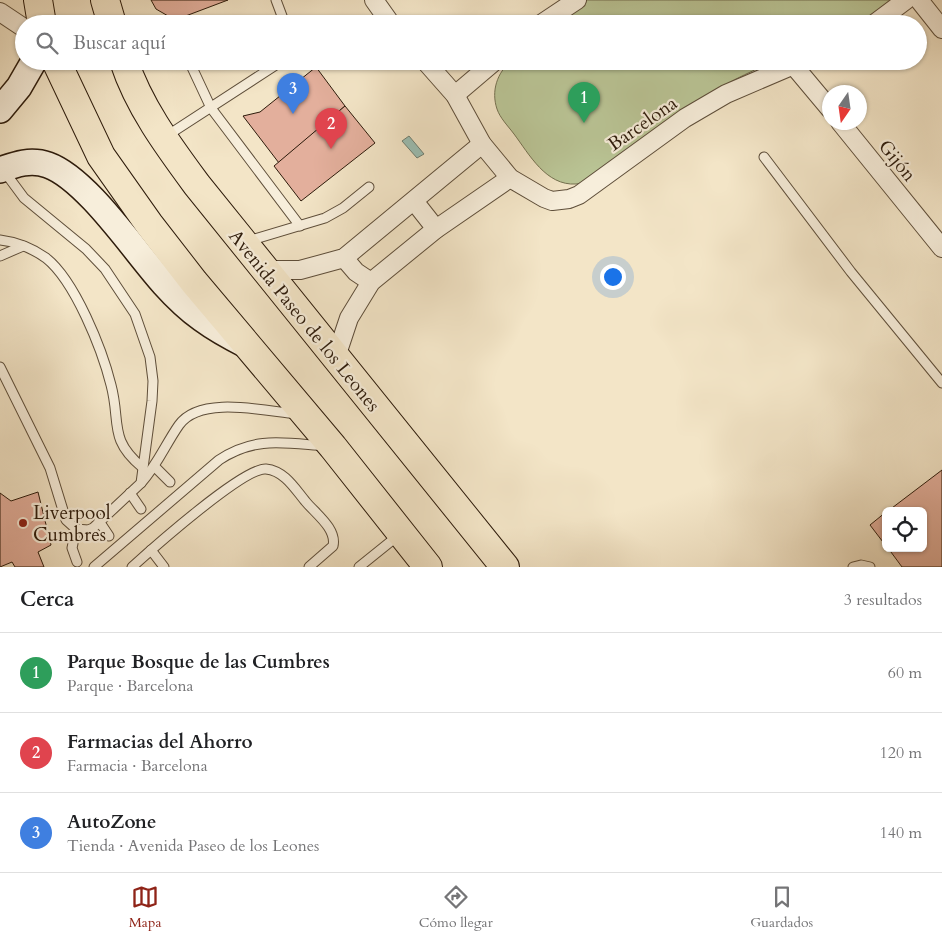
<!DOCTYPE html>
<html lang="es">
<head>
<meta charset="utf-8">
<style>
	body { margin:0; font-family:Cardo,serif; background:#f2f2f2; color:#202124 }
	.controls { position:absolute; right:15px; bottom:15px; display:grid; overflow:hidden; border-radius:8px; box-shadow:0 1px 4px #0004 }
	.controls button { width:45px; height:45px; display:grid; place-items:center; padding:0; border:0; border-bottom:1px solid #e0e0e0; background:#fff; color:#202124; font:25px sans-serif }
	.compass { position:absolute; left:822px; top:85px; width:45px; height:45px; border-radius:50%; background:#fff; box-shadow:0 1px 4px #0004; rotate:193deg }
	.you { position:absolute; left:612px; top:276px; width:18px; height:18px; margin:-12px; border:4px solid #fff; border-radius:50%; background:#1a73e8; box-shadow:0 0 0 8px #1a73e833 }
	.badge { display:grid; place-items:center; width:32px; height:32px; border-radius:50%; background:#8f2418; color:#fff; font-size:16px; font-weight:700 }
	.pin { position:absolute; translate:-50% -41px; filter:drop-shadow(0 1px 2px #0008) }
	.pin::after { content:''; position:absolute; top:26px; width:18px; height:15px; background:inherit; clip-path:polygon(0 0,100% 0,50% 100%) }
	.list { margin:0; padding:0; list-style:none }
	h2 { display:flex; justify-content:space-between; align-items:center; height:65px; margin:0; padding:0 20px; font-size:21px }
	h2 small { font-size:16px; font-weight:400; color:#757577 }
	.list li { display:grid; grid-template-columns:32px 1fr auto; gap:15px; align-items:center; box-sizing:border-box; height:80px; padding:0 20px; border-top:1px solid #e0e0e0 }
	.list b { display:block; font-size:19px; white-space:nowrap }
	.list p { margin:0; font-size:16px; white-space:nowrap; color:#757577 }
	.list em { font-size:16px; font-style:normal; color:#757577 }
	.icon { flex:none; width:28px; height:28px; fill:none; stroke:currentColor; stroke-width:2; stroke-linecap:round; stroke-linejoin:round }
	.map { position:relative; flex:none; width:942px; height:567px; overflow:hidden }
	.search { position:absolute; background:#fff; box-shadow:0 1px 4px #0004; left:15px; right:15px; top:15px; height:55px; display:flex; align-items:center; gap:12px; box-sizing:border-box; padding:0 18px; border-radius:28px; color:#757577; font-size:19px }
	.sheet { height:305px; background:#fff }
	nav { display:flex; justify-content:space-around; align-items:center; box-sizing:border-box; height:70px; border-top:1px solid #e0e0e0; background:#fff; font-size:14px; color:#757577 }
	nav a { display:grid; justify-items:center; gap:2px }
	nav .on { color:#8f2418 }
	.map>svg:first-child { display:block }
	.green { fill:#bac596; stroke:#747050 }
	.water { fill:#9bbfb4; stroke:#6f7d70 }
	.building { fill:#e3af9c; stroke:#2d1b0b }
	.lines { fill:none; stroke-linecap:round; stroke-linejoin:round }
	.lane-casing { stroke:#5e4e3a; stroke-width:11 }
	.street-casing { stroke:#5e4e3a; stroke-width:20 }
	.secondary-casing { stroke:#2d1b0b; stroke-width:28 }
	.primary-casing { stroke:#2d1b0b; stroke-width:30 }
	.lane { stroke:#f7eedb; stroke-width:9 }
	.street { stroke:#f7eedb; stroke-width:18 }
	.secondary { stroke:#f7eedb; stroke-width:25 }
	.primary { stroke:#f3e5c7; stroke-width:28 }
	.poi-dot { fill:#8f2418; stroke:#f7eedb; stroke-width:2 }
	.labels { text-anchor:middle; stroke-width:4.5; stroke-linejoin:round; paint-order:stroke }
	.street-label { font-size:19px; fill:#2d1b0b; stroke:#f7eedb }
	.poi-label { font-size:19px; fill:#2d1b0b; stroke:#f7eedb; text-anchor:start }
</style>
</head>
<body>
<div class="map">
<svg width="942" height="567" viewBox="0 0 942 567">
	<rect width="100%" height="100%" fill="#f3e5c7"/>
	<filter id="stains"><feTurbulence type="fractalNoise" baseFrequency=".004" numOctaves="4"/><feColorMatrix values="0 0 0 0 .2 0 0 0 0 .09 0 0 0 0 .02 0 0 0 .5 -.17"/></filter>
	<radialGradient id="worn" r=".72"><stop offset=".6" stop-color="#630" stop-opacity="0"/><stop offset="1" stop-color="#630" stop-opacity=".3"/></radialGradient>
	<g class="green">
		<path d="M587 0H898L865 24H558Z"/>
		<path d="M511 61H775C720 84 669 115 623 154 609 165 595 182 576 184 546 186 529 154 514 134 508 126 500 118 497 109 491 91 497 73 511 61Z"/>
	</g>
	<path class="water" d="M409 136 424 154 417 158 402 141Z"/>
	<g class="building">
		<path d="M151 0H228L175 20 156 9Z"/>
		<path d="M316 67 345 106 279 163 243 116 260 112Z"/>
		<path d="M345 106 375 143 301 201 274 166Z"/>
		<path d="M942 470V567H902L888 548H923V511H888Z"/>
		<path d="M38 492 51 545 38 552 44 567H15L12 562 0 567V493L11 501Z"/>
		<path d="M886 512V546L870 525Z"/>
	</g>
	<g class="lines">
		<defs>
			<g id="lane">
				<path d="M276 0 285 24"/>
				<path d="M189 61 211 108 300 226"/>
				<path d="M165 137 282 61"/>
				<path d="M764 157 851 272 942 383"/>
				<path d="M0 240C16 242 32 248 46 258 75 281 102 349 111 385 121 422 108 439 142 467"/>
				<path d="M248 241 325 218 343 208 369 187"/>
				<path d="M0 256 23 246"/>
				<path d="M0 367 50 468 66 520 76 529 88 530 93 528 141 483 152 401 153 381 150 357 135 314 105 269 86 249 24 198 4 171"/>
				<path d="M155 467 170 482"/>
				<path d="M141 483C158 464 165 445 179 425 200 395 265 411 296 414"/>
				<path d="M130 493 141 509"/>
				<path d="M99 521 109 536"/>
				<path d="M76 529 72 548 77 562"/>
				<path d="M151 550 164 567"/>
				<path d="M94 567 219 460C255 436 284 443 325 446"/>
				<path d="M132 567C152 549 244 467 266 469 285 471 295 489 306 502 316 514 337 529 333 546L309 567"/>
				<path d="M359 567 400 534"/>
				<path d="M853 567 861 565 870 567"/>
			</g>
			<g id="street">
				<path d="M374 0 391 24"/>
				<path d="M919 0 942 29"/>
				<path d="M0 12 24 28"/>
				<path d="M541 24 577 0"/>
				<path d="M874 24 906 0"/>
				<path d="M425 61 455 95 482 144 510 178 544 198 552 201 569 199 579 195 685 118 726 94 803 61"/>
				<path d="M794 66 830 109"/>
				<path d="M455 95 495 61"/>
				<path d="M840 122 942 248"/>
				<path d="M414 201 436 229"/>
				<path d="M344 258 356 272 371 282"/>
				<path d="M264 270H300L344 258 482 144"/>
				<path d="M336 357 349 318 371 282 436 229 510 178"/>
			</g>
			<g id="secondary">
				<path d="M0 110 19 87 34 61"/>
				<path d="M0 170C16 164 31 159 48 165 87 179 135 252 164 284 190 313 212 328 246 345"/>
			</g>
			<g id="primary">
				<path d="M38 0 42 24"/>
				<path d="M105 0 112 24"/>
				<path d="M56 61 101 156 149 224 194 282 333 447 428 567"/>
				<path d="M124 61C139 107 169 147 197 185L505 567"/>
			</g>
		</defs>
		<use href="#lane" class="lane-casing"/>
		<use href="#street" class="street-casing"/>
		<use href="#secondary" class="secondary-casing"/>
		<use href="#primary" class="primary-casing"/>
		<use href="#lane" class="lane"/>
		<use href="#street" class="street"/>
		<use href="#secondary" class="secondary"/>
		<use href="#primary" class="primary"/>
	</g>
	<circle class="poi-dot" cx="23" cy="523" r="5"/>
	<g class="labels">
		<g class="street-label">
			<text transform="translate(642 123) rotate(-35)" y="7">Barcelona</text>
			<text transform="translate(898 160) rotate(51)" y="7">Gijón</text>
			<text transform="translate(305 320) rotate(51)" y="7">Avenida Paseo de los Leones</text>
		</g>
		<g class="poi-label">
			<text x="33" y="519">Liverpool<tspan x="33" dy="22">Cumbres</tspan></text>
		</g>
	</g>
	<rect width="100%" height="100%" filter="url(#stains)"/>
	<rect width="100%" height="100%" fill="url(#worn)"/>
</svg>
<div class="controls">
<button><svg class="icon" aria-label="locate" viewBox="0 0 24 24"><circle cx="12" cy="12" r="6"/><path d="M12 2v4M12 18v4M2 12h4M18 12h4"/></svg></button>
</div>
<svg class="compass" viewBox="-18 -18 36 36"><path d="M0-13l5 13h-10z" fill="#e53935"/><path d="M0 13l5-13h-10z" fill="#757577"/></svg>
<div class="you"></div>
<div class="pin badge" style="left:584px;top:123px;background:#2e9e5b">1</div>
<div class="pin badge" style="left:331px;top:149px;background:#e0444e">2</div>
<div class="pin badge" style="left:293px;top:114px;background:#3f7fe0">3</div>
<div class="search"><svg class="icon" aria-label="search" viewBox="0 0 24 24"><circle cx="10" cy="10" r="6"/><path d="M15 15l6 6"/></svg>Buscar aquí</div>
</div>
<section class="sheet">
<h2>Cerca<small>3 resultados</small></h2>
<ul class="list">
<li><span class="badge" style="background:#2e9e5b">1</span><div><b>Parque Bosque de las Cumbres</b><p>Parque · Barcelona</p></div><em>60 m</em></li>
<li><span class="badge" style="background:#e0444e">2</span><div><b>Farmacias del Ahorro</b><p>Farmacia · Barcelona</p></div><em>120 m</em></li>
<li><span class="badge" style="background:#3f7fe0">3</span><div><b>AutoZone</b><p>Tienda · Avenida Paseo de los Leones</p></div><em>140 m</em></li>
</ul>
</section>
<nav>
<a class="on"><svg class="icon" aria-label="map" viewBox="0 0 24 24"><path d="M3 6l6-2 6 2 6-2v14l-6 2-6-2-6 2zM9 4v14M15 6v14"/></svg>Mapa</a>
<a><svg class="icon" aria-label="directions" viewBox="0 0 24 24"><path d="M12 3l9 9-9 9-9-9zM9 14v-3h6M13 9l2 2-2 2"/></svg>Cómo llegar</a>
<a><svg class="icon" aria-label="saved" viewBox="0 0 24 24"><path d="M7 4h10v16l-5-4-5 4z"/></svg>Guardados</a>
</nav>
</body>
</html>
